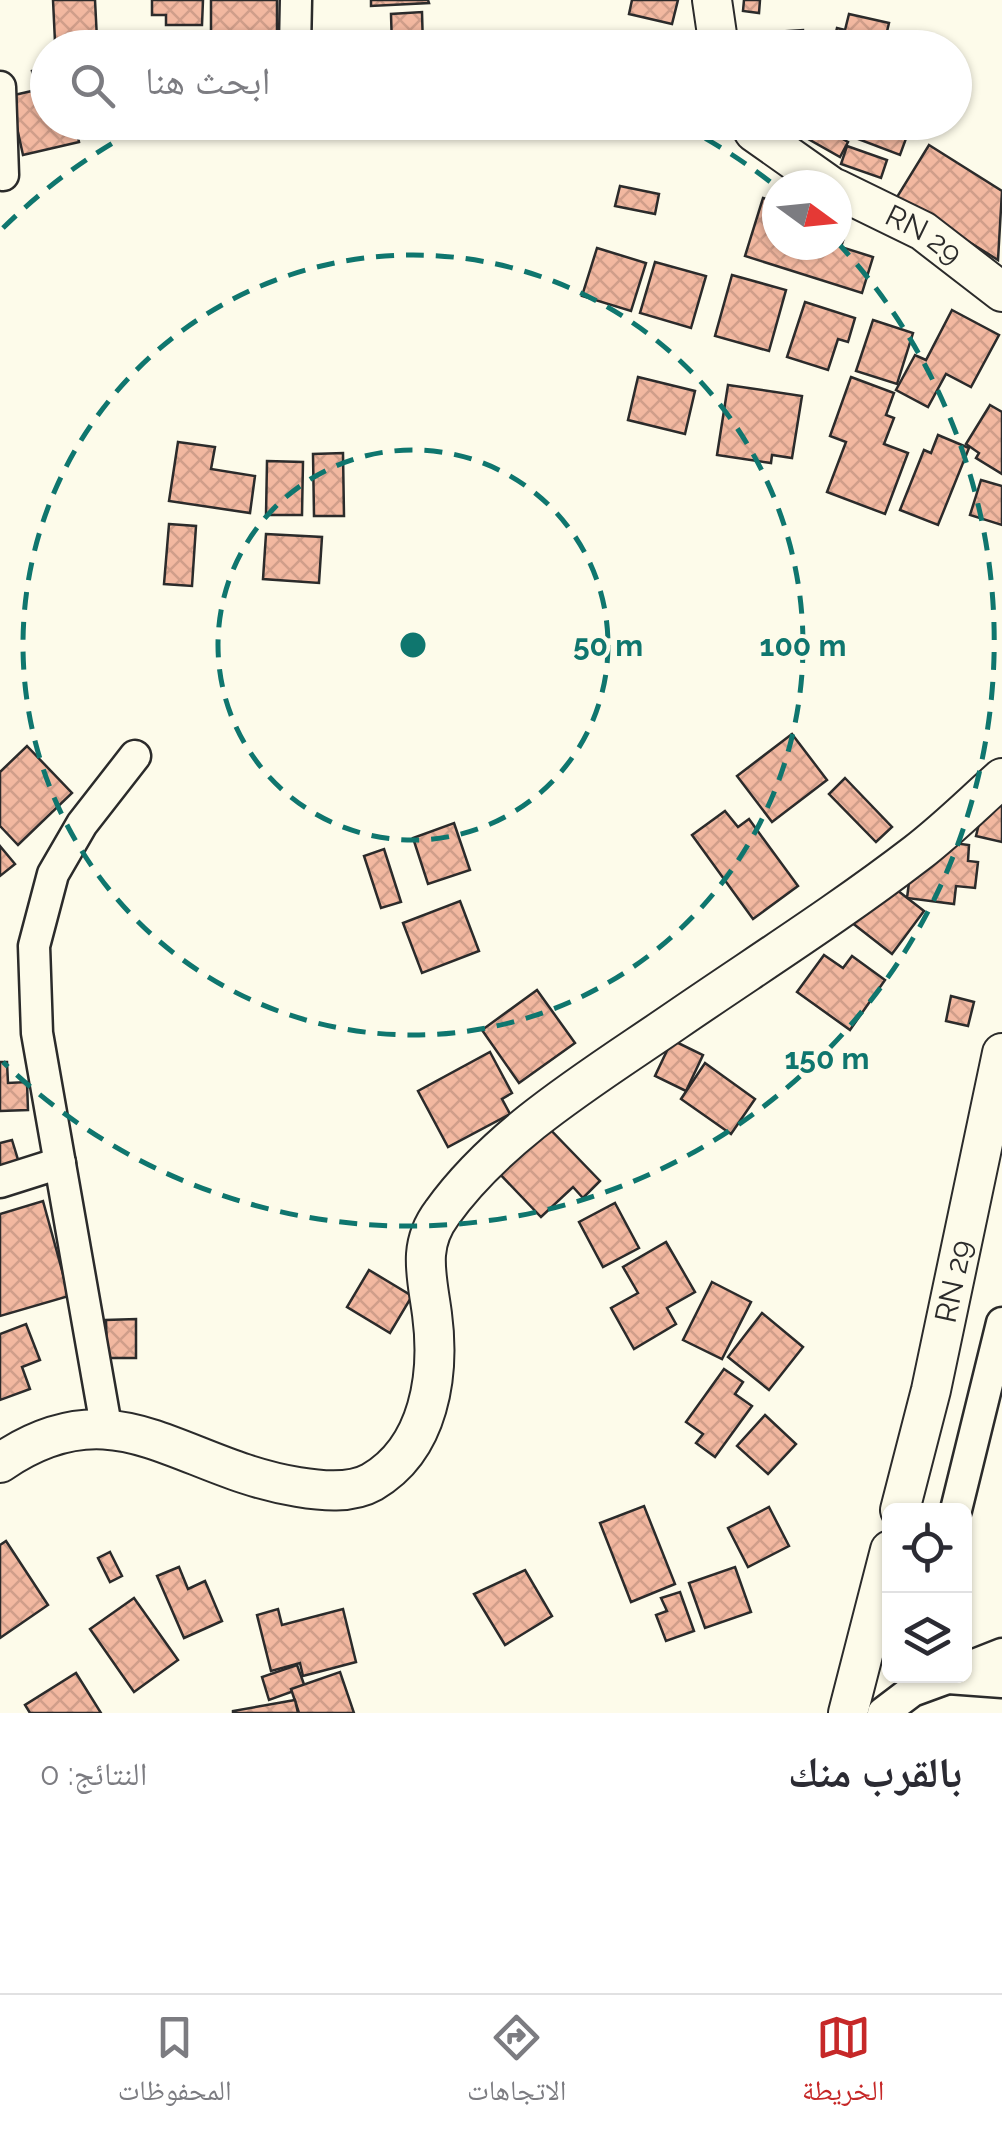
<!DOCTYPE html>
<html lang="ar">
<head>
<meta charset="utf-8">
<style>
	body { margin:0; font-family:Raleway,"Noto Naskh Arabic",sans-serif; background:#f2f2f3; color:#2b2b33; direction:rtl }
	.controls { position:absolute; right:30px; bottom:30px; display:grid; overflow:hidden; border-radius:15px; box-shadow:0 2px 8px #0004 }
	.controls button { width:90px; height:90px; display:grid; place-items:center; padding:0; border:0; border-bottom:2px solid #e1e1e2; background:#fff; color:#2b2b33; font:50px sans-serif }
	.compass { position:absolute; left:762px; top:170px; width:90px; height:90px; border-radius:50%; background:#fff; box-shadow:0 2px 8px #0004; rotate:105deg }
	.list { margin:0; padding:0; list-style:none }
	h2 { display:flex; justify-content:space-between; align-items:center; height:130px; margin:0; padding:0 40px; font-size:42px }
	h2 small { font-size:32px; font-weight:400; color:#7c7c81 }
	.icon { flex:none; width:55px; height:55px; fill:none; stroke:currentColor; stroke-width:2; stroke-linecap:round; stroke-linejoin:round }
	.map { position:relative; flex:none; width:1002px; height:1713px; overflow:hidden; direction:ltr }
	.search { position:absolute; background:#fff; box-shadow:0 2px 8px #0004; left:30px; right:30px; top:30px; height:110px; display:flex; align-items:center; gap:25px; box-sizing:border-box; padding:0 35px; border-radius:55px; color:#7c7c81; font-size:38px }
	.sheet { height:280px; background:#fff }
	nav { display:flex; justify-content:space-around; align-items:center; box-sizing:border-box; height:140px; border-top:2px solid #e1e1e2; background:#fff; font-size:28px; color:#7c7c81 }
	nav a { display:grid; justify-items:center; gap:5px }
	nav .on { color:#c62828 }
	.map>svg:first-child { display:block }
	.building { fill:url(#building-cross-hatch); stroke:#2b2b2b; stroke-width:2.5 }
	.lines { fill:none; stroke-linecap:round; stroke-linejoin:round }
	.minor-casing { stroke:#2b2b2b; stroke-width:35 }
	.major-casing { stroke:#2b2b2b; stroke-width:42 }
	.minor { stroke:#fdfbea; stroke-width:30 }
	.major { stroke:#fdfbea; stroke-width:38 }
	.ring { fill:none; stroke:#0f766e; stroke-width:5; stroke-dasharray:18 12 }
	.labels { text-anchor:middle; stroke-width:8; stroke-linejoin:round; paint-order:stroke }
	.street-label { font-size:30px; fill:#2b2b2b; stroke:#fdfbea }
	.centre { fill:#0f766e; stroke:#fdfbea; stroke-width:5 }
	.ring-label { font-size:30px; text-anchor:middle; font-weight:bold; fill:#0f766e; stroke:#fdfbea; stroke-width:8; stroke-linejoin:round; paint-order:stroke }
</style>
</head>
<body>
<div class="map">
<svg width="1002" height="1713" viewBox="0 0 1002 1713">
	<defs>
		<pattern id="building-cross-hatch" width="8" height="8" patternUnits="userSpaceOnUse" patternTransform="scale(2.5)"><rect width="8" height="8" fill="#f2b8a0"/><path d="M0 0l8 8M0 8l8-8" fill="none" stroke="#d09e8a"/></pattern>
	</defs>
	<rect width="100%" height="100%" fill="#fdfbea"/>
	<g class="building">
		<path d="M53 0H95L97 39 55 42Z"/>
		<path d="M152 0H203L202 25H166V15H152Z"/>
		<rect x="211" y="0" width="66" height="36"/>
		<path d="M371 0H428L429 3 371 6Z"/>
		<path d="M632 0H678L672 24 629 14Z"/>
		<path d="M744 0H760L759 13 743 11Z"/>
		<path d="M422 12 423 48H392L391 14Z"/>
		<path d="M849 14 889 23 885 40 898 44 897 48H832L837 28 845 30Z"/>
		<path d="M803 30 804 48H759L758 33Z"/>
		<path d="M48 67V122H75L79 142 23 155 10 96 36 90 32 71Z"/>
		<path d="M812 122 848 142 840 157 803 136Z"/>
		<path d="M850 122H912L900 155 845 134Z"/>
		<path d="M929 145 1002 191 998 260 897 197Z"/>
		<path d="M847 146 887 160 881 178 841 164Z"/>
		<path d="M620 186 659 194 655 214 615 206Z"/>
		<path d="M763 198 777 202V245H837V221L848 225 841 247 873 257 862 293 745 256Z"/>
		<path d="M597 248 646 263 631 311 582 296Z"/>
		<path d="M655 262 706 276 691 328 640 313Z"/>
		<path d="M732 275 786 290 769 351 715 336Z"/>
		<path d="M805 302 855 318 848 342 838 339 828 370 787 357Z"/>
		<path d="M952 310 999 335 971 387 946 374 928 407 896 390 915 355 926 360Z"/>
		<path d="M873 320 913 333 897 384 856 371Z"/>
		<path d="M638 377 695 391 685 434 628 420Z"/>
		<path d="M851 377 894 393 886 415 894 418 884 444 908 453 885 514 827 492 846 442 830 436Z"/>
		<path d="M728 385 802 396 792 458 772 455 771 463 717 455Z"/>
		<path d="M990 405 1002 412V474L976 458 979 453 966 444Z"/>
		<path d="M938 435 969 448 938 525 900 510 924 450 931 453Z"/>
		<path d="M178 442 215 447 211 469 255 476 250 513 169 501Z"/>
		<path d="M343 453 344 516H314L313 454Z"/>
		<path d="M267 461 303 462 302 515H266Z"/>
		<path d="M981 480 1002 486V525L970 515Z"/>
		<path d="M169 524 196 526 192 586 164 584Z"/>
		<path d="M266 534 322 537 319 583 263 579Z"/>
		<path d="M792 734 827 780 772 822 737 776Z"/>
		<path d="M27 746 72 793 18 845 0 826V772Z"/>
		<path d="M845 778 892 827 876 842 829 794Z"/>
		<path d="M986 795 1002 800V842L976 836Z"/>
		<path d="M725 811 738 827 749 819 798 886 753 919 692 835Z"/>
		<path d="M454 823 470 870 428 884 413 838Z"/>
		<path d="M946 842 969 845 968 861 978 862 975 888 956 886 954 904 907 898 913 851Z"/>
		<path d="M0 846 15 864 0 876Z"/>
		<path d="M384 849 401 902 381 908 364 856Z"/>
		<path d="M884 880 924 911 892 954 851 922Z"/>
		<path d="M460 901 479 951 422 973 403 923Z"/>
		<path d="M824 955 843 968 852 956 885 980 850 1030 797 992Z"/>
		<path d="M537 990 575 1043 519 1083 482 1030Z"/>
		<path d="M951 996 974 1002 968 1026 946 1021Z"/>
		<path d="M672 1040 703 1055 686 1091 655 1076Z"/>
		<path d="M490 1052 512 1093 502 1099 510 1114 448 1147 418 1091Z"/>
		<path d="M0 1062H7L8 1083 27 1082 28 1110 0 1111Z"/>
		<path d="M705 1063 755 1099 731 1134 681 1099Z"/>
		<path d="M545 1124 600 1181 583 1198 573 1187 541 1217 497 1171Z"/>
		<path d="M12 1140 19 1163 0 1169V1143Z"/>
		<path d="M43 1201 69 1296 0 1316V1214Z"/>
		<path d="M615 1203 639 1248 603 1267 579 1222Z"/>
		<path d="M666 1242 695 1292 667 1308 676 1324 634 1349 611 1308 638 1293 623 1267Z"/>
		<path d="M369 1270 412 1296 390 1333 347 1307Z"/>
		<path d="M712 1282 751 1302 722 1359 683 1340Z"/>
		<path d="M762 1313 803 1347 769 1390 728 1357Z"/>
		<path d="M136 1319V1358H107L106 1320Z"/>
		<path d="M26 1324 40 1360 22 1367 30 1389 0 1400V1334Z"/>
		<path d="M724 1369 743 1382 735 1394 752 1406 715 1457 696 1443 703 1434 686 1422Z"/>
		<path d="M765 1415 796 1444 768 1474 737 1446Z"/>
		<path d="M644 1506 675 1584 631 1602 600 1523Z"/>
		<path d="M769 1507 789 1546 748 1567 728 1528Z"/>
		<path d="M6 1541 48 1605 0 1638V1545Z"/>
		<path d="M110 1552 122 1576 110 1582 98 1558Z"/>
		<path d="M179 1567 188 1589 205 1581 222 1621 184 1638 157 1576Z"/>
		<path d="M735 1567 751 1612 705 1628 689 1583Z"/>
		<path d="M525 1570 552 1616 505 1645 474 1594Z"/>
		<path d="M680 1592 694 1631 666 1641 656 1615 667 1611 661 1598Z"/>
		<path d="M134 1598 178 1660 134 1692 90 1629Z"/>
		<path d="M278 1609 282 1625 343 1609 356 1662 303 1676 300 1663 271 1671 257 1615Z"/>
		<path d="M297 1665 305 1687 269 1700 262 1677Z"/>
		<path d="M340 1672 354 1713H299L291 1689Z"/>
		<path d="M76 1673 101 1713H30L25 1705Z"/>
		<path d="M295 1700 298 1713H233V1711Z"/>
	</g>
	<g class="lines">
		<defs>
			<g id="minor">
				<path d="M295 48 296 0"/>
				<path d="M0 87 3 175"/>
				<path d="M0 1182 60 1163"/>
				<path d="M106 1426 37 1033 34 946 53 874 82 824 135 756"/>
				<path d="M956 1510 1002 1323"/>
				<path d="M964 1669 1002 1654"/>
				<path d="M948 1678 1002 1682"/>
				<path d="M883 1713 912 1691 953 1676"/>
			</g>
			<g id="major">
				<path d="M712 0 719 48"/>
				<path d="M748 122 754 132 829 185"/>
				<path id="s1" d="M837 189 923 231 1002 292"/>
				<path d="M0 1463C116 1383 179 1468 298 1487 322 1491 351 1494 372 1482 430 1448 440 1374 432 1314 427 1276 417 1246 442 1213 499 1133 595 1076 675 1021 755 966 839 913 917 853 947 830 974 803 1002 778"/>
				<path id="s2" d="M900 1510 931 1390 1002 1053"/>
				<path d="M848 1713 890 1550"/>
			</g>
		</defs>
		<use href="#minor" class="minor-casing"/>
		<use href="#major" class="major-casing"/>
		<use href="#minor" class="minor"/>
		<use href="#major" class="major"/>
	</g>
	<g class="ring">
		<circle cx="413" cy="645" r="195"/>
		<circle cx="413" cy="645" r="390"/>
		<path d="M3 228A585 585 0 0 1 147 124M679 124A585 585 0 0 1 773 184M837 242A585 585 0 0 1 3 1062"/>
	</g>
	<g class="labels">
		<g class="street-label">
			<text dy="10" stroke="none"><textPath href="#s1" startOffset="98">RN 29</textPath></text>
			<text dy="10" stroke="none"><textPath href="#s2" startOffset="235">RN 29</textPath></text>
		</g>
	</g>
	<circle cx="413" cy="645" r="15" class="centre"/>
	<g class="ring-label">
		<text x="608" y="656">50 m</text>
		<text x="803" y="656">100 m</text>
		<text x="827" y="1069">150 m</text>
	</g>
</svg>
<div class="controls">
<button><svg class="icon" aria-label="locate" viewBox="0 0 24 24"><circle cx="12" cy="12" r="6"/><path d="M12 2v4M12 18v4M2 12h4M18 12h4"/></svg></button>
<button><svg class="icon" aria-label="layers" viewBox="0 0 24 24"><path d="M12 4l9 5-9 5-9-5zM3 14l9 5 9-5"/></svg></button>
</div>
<svg class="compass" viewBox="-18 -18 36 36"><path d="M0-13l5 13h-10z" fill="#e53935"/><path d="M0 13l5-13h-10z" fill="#7c7c81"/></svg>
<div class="search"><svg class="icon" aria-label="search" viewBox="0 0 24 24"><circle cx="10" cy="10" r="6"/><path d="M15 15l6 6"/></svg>ابحث هنا</div>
</div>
<section class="sheet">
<h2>بالقرب منك<small>النتائج: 0</small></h2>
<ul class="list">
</ul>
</section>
<nav>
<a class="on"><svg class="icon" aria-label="map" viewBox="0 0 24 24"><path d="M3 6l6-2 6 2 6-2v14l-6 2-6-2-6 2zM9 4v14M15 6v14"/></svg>الخريطة</a>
<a><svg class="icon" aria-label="directions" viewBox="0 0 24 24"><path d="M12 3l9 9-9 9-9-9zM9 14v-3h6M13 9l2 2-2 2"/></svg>الاتجاهات</a>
<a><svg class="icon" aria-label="saved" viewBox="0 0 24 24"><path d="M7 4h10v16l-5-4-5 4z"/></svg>المحفوظات</a>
</nav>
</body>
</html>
